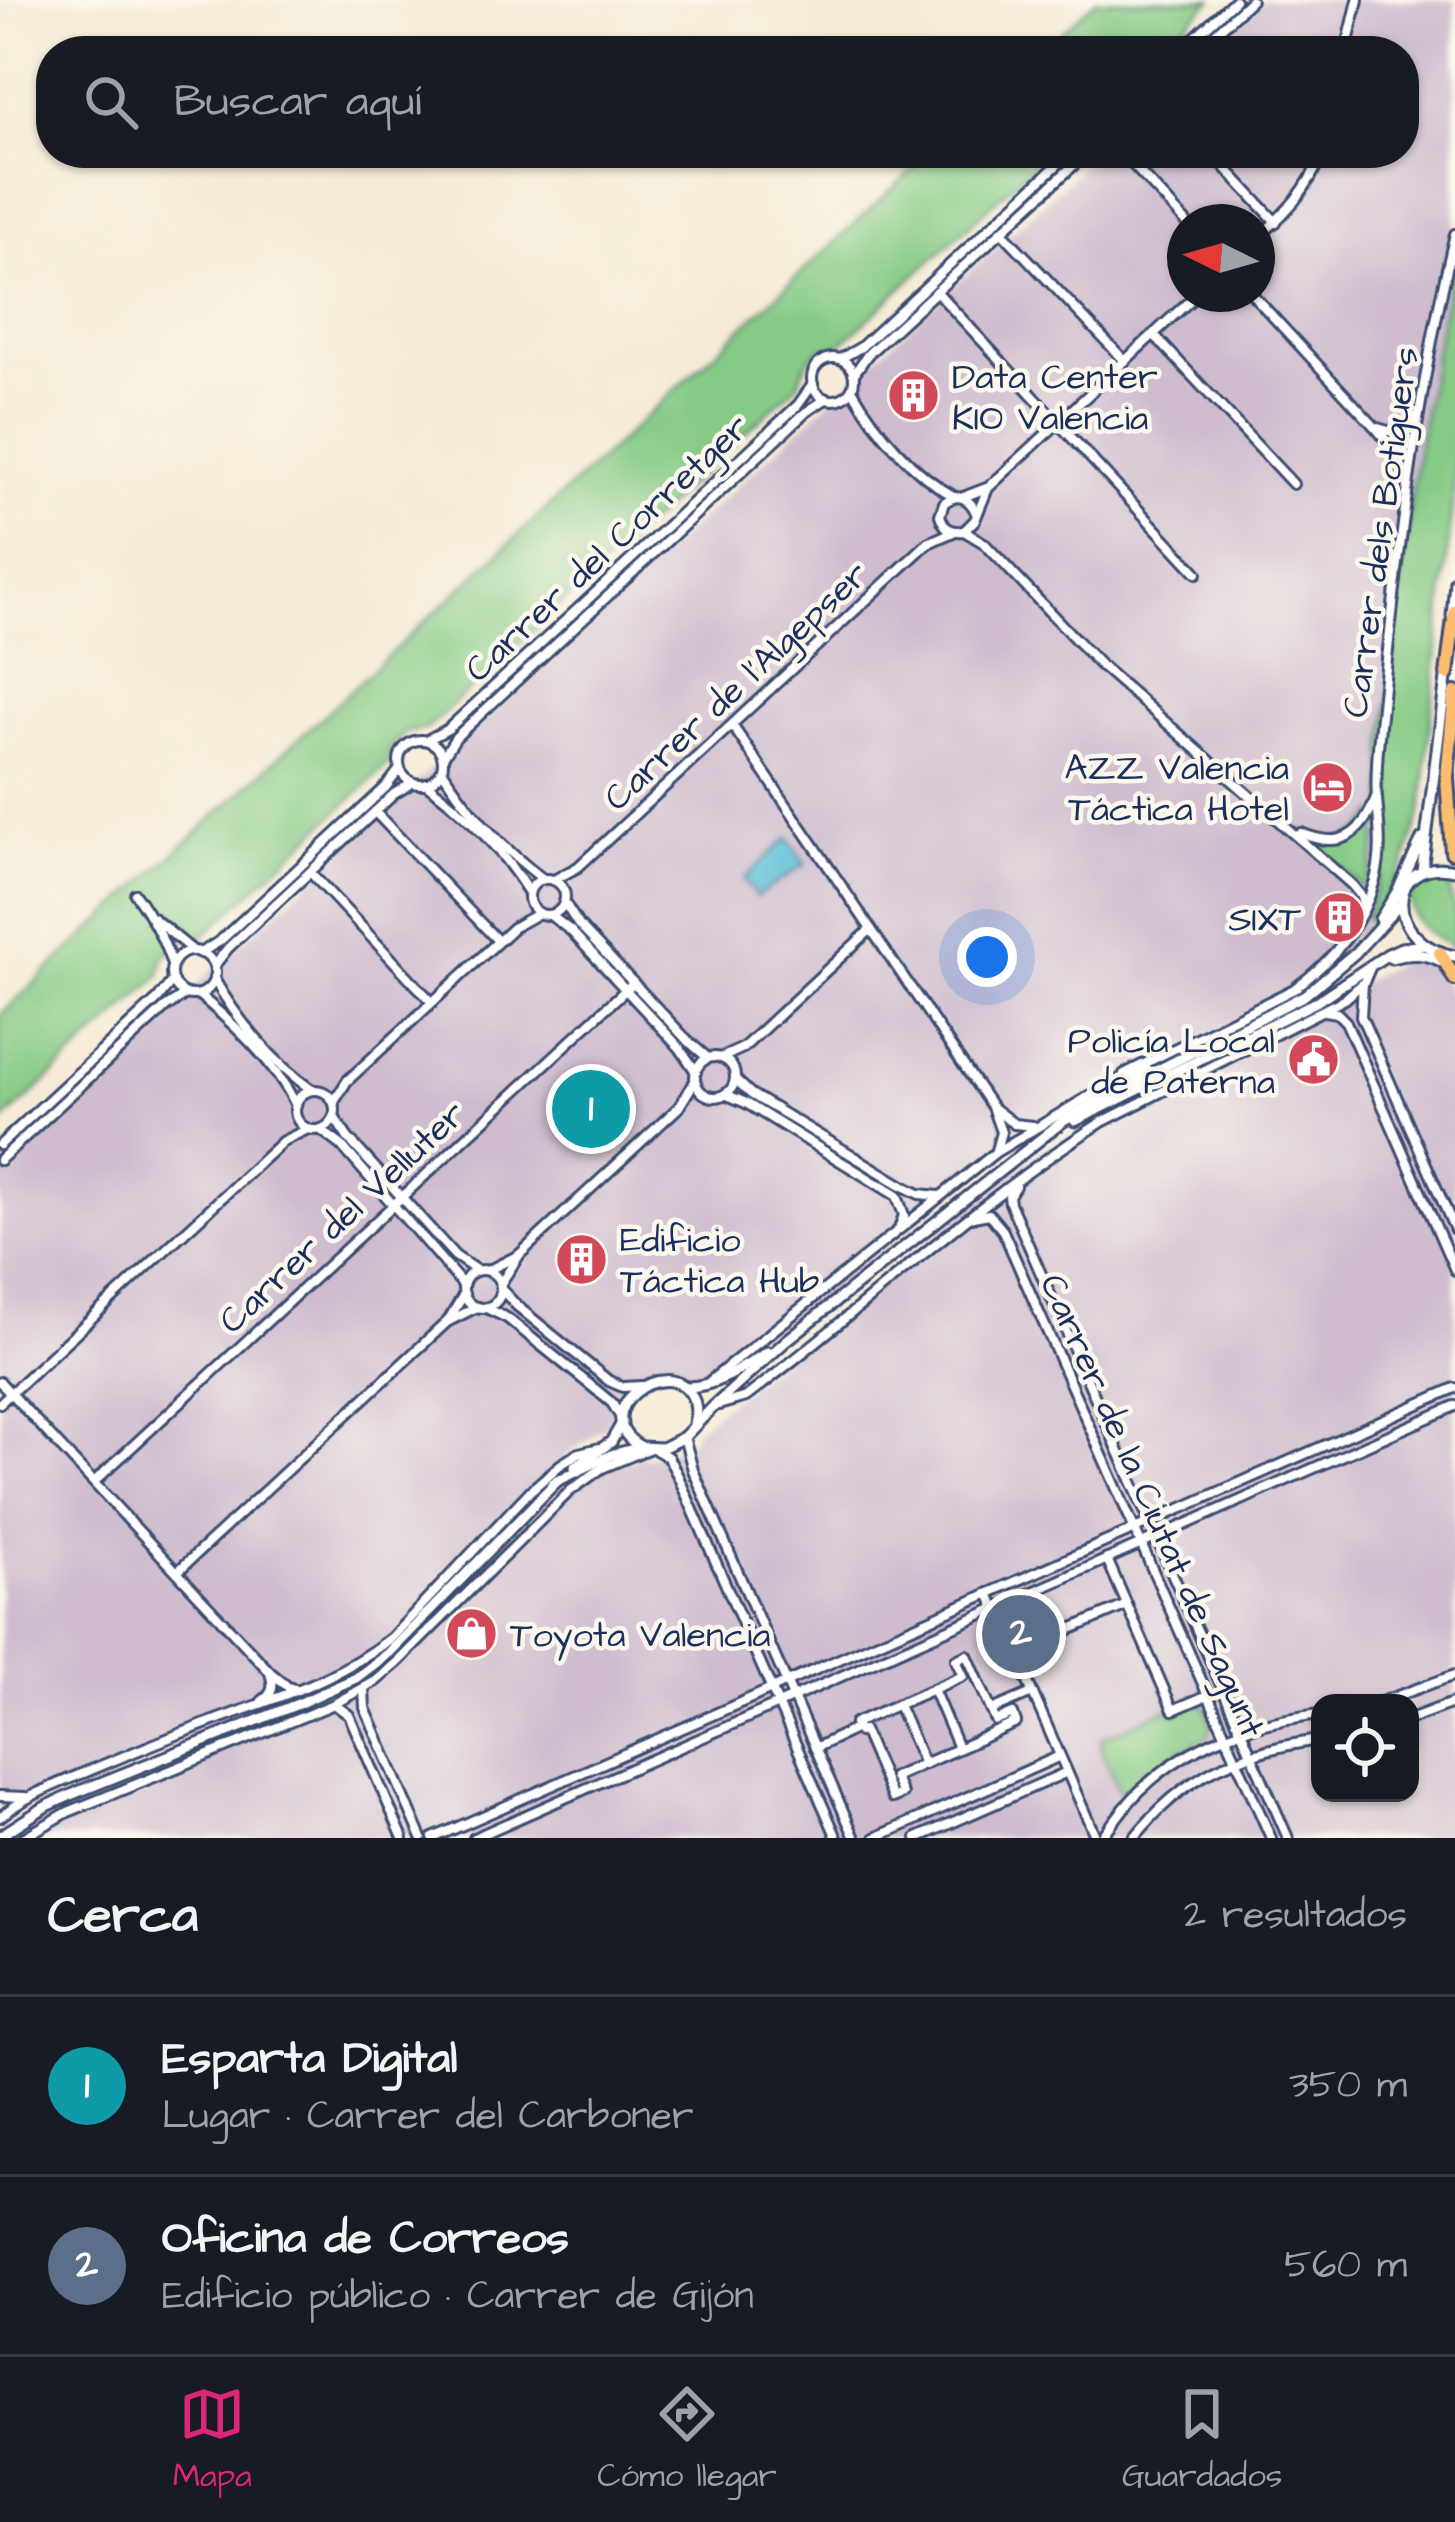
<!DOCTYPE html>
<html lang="es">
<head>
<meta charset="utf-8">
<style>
	body { margin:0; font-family:"Architects Daughter",sans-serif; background:#242831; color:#f1f3f6 }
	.controls { position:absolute; right:36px; bottom:36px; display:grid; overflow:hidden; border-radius:24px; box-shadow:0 3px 9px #0004 }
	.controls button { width:108px; height:108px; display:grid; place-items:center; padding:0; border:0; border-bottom:3px solid #363941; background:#171b24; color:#f1f3f6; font:60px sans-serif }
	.compass { position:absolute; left:1167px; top:204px; width:108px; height:108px; border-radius:50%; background:#171b24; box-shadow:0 3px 9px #0004; rotate:275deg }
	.you { position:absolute; left:987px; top:957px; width:42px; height:42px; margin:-30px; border:9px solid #fff; border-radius:50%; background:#1a73e8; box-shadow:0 0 0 18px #1a73e833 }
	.badge { display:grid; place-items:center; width:78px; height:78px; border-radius:50%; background:#db2777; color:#fff; font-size:39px; font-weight:700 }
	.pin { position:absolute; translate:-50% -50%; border:6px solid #fff; box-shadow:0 3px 12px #0006 }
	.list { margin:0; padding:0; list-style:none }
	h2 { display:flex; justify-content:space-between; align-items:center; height:156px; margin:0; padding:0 48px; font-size:51px }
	h2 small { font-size:39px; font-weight:400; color:#9ea1a6 }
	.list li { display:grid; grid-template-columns:78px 1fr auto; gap:36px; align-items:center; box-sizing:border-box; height:180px; padding:0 48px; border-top:3px solid #363941 }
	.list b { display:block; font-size:45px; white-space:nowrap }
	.list p { margin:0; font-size:39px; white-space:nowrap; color:#9ea1a6 }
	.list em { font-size:39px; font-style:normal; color:#9ea1a6 }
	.icon { flex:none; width:66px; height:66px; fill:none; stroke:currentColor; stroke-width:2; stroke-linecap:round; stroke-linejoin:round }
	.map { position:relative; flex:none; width:1455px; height:1838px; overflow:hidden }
	.search { position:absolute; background:#171b24; box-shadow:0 3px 9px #0004; left:36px; right:36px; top:36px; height:132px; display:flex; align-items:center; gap:30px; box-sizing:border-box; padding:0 42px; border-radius:48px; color:#9ea1a6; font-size:45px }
	.sheet { height:516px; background:#171b24 }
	nav { display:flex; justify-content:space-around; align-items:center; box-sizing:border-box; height:168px; border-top:3px solid #363941; background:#171b24; font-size:33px; color:#9ea1a6 }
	nav a { display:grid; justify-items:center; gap:6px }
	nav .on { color:#db2777 }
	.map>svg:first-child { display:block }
	.industrial { fill:#cfbdcf; fill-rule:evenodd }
	.green { fill:#86cb85; stroke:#507d72; stroke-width:3 }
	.water { fill:#59bfd7; stroke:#3a779a; stroke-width:3 }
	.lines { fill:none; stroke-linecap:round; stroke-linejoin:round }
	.minor-casing { stroke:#3c4b70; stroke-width:14 }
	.tertiary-casing { stroke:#3c4b70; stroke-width:15 }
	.primary-casing { stroke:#3c4b70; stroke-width:18 }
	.minor { stroke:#fff; stroke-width:8 }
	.tertiary { stroke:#fff; stroke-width:9 }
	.primary { stroke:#fcbd6f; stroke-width:12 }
	.labels { text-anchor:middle; stroke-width:9; stroke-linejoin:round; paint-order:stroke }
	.poi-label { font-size:36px; fill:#1b2f5e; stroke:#fbf7ec; text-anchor:start }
	.street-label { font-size:36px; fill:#1b2f5e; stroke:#fbf7ec }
</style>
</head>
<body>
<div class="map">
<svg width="1455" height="1838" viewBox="0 0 1455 1838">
	<rect width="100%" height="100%" fill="#fbf7ec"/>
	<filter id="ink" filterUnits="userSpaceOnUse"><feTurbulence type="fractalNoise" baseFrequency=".00833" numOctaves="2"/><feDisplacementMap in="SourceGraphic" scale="24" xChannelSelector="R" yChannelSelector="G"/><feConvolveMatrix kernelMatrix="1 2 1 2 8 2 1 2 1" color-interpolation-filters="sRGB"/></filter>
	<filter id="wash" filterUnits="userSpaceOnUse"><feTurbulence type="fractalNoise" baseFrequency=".004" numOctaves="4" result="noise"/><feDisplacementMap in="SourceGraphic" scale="48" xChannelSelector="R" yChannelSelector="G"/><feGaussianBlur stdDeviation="2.7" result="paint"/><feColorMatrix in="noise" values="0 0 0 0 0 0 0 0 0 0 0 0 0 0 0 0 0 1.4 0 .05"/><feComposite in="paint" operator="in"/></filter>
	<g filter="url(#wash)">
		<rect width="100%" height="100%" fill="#f6ebd6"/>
		<g class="industrial">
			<path d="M1264 0H1455V301L1379 909 1366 928 1311 981 1096 1094 1017 1142 745 1359 691 1380 665 1373 635 1381 605 1426 565 1457 392 1642 364 1663 332 1680 39 1797 0 1824V1167L1098 153H1404V51H1208ZM1185 222H1257V294H1185Z"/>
			<path d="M1416 954 1435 963 1455 1006V1838H15L33 1825 332 1698 384 1668 563 1484 640 1457 656 1456 690 1441 696 1429 1039 1149ZM1320 1703H1410V1793H1320Z"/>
		</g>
		<g class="green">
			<path d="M1096 0H1212L1157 51H1041Z"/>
			<path d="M931 153H1047L840 345C815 347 804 360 799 383L427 729 406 732 390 750 388 765 200 939 186 938 164 957 160 976 0 1124V1015Z"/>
			<path d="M1455 258V477L1422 809 1404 866 1371 921 1365 917C1372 900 1378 884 1382 865 1389 823 1381 780 1385 737 1400 577 1418 415 1455 258Z"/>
			<path d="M1375 814 1377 843 1366 893 1359 884 1313 845C1343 841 1354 842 1375 814Z"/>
			<path d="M1443 876 1455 877V887L1449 888 1455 911V947C1413 934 1385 881 1443 876Z"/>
			<path d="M1203 1702 1212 1724 1208 1736C1176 1752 1147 1772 1124 1800L1100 1747 1102 1745 1100 1739 1168 1709 1175 1714Z"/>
		</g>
		<path class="water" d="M788 838 805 864 756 897 744 879Z"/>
	</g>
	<g filter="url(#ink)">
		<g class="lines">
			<defs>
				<g id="minor">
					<path d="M1180 51 1235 0"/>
					<path d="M1196 51 1251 0"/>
					<path d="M1346 51 1358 0"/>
					<path d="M1122 153 1186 222"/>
					<path d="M1212 153 1276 222"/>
					<path d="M1001 231 1125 361"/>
					<path d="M1257 239C1285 213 1309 190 1322 153"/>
					<path d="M936 291 1197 573"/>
					<path d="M1252 294 1375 427 1398 454 1406 481"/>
					<path d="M1154 335 1293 484"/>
					<circle cx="833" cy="379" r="21"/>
					<path d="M840 359 861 347 1070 153"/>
					<path d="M854 374 868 354 1087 153"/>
					<path d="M852 389C876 431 913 474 955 497"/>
					<path d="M1378 428C1394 434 1406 433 1415 417"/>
					<path d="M963 497 989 487 1197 294"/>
					<path d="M976 513C970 498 958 492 944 503L940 515C944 529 951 532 964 531L975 520 988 488"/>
					<path d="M964 531 984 543 1099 664 1352 885 1361 896 1364 907"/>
					<path d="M732 725 992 1107 1001 1132 996 1150"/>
					<circle cx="421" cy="762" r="22"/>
					<path d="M427 740 448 729 798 405 813 384"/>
					<path d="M443 757 456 737 806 412 826 399"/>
					<path d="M442 770C468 811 504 850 543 879"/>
					<path d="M426 784C466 812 503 851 529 893"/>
					<path d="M375 812 498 941"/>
					<path d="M1301 833C1340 850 1362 836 1376 797"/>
					<path d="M310 872 432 1002"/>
					<circle cx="547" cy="897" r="18"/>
					<path d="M554 880 578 867 928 543 953 532"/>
					<path d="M135 894C151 916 164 939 172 965"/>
					<path d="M564 902 578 924 688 1041 708 1058"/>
					<path d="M550 915 571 931 680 1048 696 1072"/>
					<path d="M153 918 192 950"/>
					<circle cx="193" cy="973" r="22"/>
					<path d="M200 953 220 941 386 787 400 769"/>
					<path d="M214 966 228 948 394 794 412 783"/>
					<path d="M214 979C238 1021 273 1063 312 1090"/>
					<path d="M1363 984 1361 1016 1455 1230"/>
					<path d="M199 995C235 1025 275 1062 296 1105"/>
					<path d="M1324 1011 1337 1013 1346 1022 1455 1270"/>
					<circle cx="715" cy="1077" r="20"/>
					<path d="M721 1058 743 1048 871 929"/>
					<path d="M1124 1074 1294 989C1332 961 1362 927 1375 880 1383 852 1379 827 1377 798 1375 775 1378 749 1380 725 1397 560 1416 395 1455 234"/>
					<path d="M735 1079 751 1094 903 1186 919 1194 939 1196"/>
					<circle cx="315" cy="1110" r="20"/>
					<path d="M725 1094 746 1103 897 1196 904 1215 900 1226"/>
					<path d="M334 1102 347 1081 514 927 539 913"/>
					<path d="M993 1108 1014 1124 1033 1126"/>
					<path d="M334 1117 348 1138 455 1256 476 1270"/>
					<path d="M321 1130 341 1145 463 1285"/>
					<path d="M0 1145 158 999 172 981"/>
					<path d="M0 1160 166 1007 186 994"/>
					<path d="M1015 1186 1009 1196 1010 1203 1288 1838"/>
					<path d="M973 1217 989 1214 1003 1231 1271 1838"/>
					<circle cx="482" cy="1289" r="19"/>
					<path d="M489 1270 519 1255"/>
					<path d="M501 1283 520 1254 679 1107 695 1081"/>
					<path d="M502 1290 517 1306 609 1381 623 1387 642 1386"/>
					<path d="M486 1308 507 1318 600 1393 612 1403 621 1418"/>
					<path d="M448 1321 464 1294"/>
					<path d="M710 1381 996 1152 1111 1083"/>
					<path d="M0 1382 270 1672 288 1687 298 1690"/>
					<path d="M0 1403 283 1141 308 1129"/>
					<path d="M715 1406 746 1397C866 1307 974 1202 1102 1122L1345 999 1364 982 1370 968"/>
					<path d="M684 1437 693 1470 855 1838"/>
					<path d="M656 1450 668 1457 678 1476 837 1838"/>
					<path d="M94 1482 633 983"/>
					<path d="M1107 1559 1173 1710 1208 1695"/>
					<path d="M177 1572 447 1322 477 1307"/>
					<path d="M989 1593 1096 1838"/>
					<path d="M1015 1653 1127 1605"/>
					<path d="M967 1655 996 1721 1013 1714 1016 1723 894 1777 902 1794 892 1798 863 1730 859 1732 855 1723 963 1676 956 1660Z"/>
					<path d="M364 1689 365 1708 422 1838"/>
					<path d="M933 1689 958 1748"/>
					<path d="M262 1701C274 1693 274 1686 270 1673"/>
					<path d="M1378 1703 1455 1675"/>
					<path d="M334 1704 349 1715 403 1838"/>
					<path d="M898 1705 924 1764"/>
					<path d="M992 1710 1032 1693"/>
					<path d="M1410 1719 1455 1702"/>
					<path d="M815 1748 857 1728"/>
					<path d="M0 1796 25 1797"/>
					<path d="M0 1817C29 1793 63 1782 98 1767 148 1746 200 1725 252 1707 305 1688 346 1672 391 1638L530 1491 560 1465 579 1453 600 1448"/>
					<path d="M23 1838 68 1812 334 1704 376 1681 397 1663 570 1491 602 1468 648 1449"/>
					<path d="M433 1838 1455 1388"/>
					<path d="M474 1838 1455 1406"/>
					<path d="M875 1838 1060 1756"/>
					<path d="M917 1838 1067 1772"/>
					<path d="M1101 1838C1115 1821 1127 1802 1143 1788 1192 1741 1254 1722 1320 1714"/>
					<path d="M1134 1838C1185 1774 1240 1750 1320 1740"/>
				</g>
				<g id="tertiary">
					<path d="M1452 617 1455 581"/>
					<path d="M1455 870C1384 855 1384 944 1455 956"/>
					<path d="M1422 871 1447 670"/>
					<path d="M1380 919 1397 892 1422 839"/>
					<path d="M1391 958C1410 953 1427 952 1444 963"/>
					<path d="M1111 1083 1147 1069"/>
					<path d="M1075 1121 1316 1002 1388 954 1401 948 1425 945"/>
					<path d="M686 1387C717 1387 742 1368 767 1352"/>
					<path d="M641 1447C582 1413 669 1352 692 1396 697 1405 697 1413 694 1423"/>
					<path d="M575 1467 611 1442 622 1423"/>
					<path d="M553 1483 611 1455 641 1447 662 1448 684 1437 714 1406 787 1340 1062 1122 1101 1099 1305 995 1355 953 1401 903"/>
					<path d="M0 1836 45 1807 80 1791 298 1704 356 1678 389 1653 557 1481"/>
				</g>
				<g id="primary">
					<path d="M1447 674 1455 611"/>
					<path d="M1452 852 1447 777 1455 693"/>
					<path d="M1440 953 1455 979"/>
				</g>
			</defs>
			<use href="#minor" class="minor-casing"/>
			<use href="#tertiary" class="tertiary-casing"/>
			<use href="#primary" class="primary-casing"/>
			<use href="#minor" class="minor"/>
			<use href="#tertiary" class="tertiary"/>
			<use href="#primary" class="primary"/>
		</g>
	</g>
	<defs>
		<symbol id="building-disc" viewBox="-11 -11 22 22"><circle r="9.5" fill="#d1495b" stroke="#fbf7ec"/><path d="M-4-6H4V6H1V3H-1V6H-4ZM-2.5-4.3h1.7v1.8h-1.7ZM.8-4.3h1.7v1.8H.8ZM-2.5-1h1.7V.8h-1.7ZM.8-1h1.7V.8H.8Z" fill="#fff"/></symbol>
		<symbol id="hotel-disc" viewBox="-11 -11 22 22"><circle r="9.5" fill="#d1495b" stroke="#fbf7ec"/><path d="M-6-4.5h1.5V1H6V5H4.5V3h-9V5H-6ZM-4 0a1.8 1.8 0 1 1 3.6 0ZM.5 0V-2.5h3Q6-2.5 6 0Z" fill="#fff"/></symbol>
		<symbol id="civic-disc" viewBox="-11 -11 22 22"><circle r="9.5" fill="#d1495b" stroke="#fbf7ec"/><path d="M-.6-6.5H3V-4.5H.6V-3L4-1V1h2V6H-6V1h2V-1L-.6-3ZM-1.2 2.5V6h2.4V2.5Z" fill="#fff"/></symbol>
		<symbol id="shop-disc" viewBox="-11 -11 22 22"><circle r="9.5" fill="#d1495b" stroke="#fbf7ec"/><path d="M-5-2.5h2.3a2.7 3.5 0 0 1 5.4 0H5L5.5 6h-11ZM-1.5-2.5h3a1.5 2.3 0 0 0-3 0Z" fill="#fff"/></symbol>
	</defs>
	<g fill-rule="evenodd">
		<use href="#building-disc" x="884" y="366" width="59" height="59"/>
		<use href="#hotel-disc" x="1298" y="758" width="59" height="59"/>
		<use href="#building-disc" x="1310" y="888" width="59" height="59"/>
		<use href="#civic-disc" x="1284" y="1030" width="59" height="59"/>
		<use href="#building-disc" x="552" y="1230" width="59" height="59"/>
		<use href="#shop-disc" x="442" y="1604" width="59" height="59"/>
	</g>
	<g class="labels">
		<g class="poi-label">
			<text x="952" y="388">Data Center<tspan x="952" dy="41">KIO Valencia</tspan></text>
			<text x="1289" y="779" text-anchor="end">AZZ Valencia<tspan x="1289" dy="41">Táctica Hotel</tspan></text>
			<text x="1301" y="930" text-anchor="end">SIXT</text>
			<text x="1275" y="1052" text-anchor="end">Policía Local<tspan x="1275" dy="41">de Paterna</tspan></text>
			<text x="620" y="1251">Edificio<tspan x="620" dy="41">Táctica Hub</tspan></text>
			<text x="510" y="1646">Toyota Valencia</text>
		</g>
		<g class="street-label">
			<text transform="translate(1379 532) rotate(-82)" y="13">Carrer dels Botiguers</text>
			<text transform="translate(606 547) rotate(-43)" y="13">Carrer del Corretger</text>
			<text transform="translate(735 685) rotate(-43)" y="13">Carrer de l'Algepser</text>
			<text transform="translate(341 1216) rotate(-43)" y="13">Carrer del Velluter</text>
			<text transform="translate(1154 1505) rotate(66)" y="13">Carrer de la Ciutat de Sagunt</text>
		</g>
	</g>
</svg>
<div class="controls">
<button><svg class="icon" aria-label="locate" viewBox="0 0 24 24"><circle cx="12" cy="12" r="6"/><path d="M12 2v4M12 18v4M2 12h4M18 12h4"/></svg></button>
</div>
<svg class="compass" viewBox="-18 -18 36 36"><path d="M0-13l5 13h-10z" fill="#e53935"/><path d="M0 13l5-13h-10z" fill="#9ea1a6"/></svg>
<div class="you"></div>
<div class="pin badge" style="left:591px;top:1109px;background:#0f9aa8">1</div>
<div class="pin badge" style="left:1021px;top:1634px;background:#5c6f8a">2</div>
<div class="search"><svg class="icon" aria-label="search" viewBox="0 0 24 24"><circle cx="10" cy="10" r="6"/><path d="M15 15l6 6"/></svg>Buscar aquí</div>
</div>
<section class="sheet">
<h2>Cerca<small>2 resultados</small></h2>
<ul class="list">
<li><span class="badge" style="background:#0f9aa8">1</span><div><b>Esparta Digital</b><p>Lugar · Carrer del Carboner</p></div><em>350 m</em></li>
<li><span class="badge" style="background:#5c6f8a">2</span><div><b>Oficina de Correos</b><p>Edificio público · Carrer de Gijón</p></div><em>560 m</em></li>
</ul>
</section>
<nav>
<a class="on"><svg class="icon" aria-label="map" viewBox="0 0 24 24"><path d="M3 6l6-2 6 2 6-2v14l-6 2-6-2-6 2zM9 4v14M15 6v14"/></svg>Mapa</a>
<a><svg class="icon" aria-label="directions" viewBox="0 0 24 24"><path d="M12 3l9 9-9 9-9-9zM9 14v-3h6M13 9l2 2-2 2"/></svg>Cómo llegar</a>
<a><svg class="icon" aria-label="saved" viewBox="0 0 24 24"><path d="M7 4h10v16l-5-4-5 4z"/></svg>Guardados</a>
</nav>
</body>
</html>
